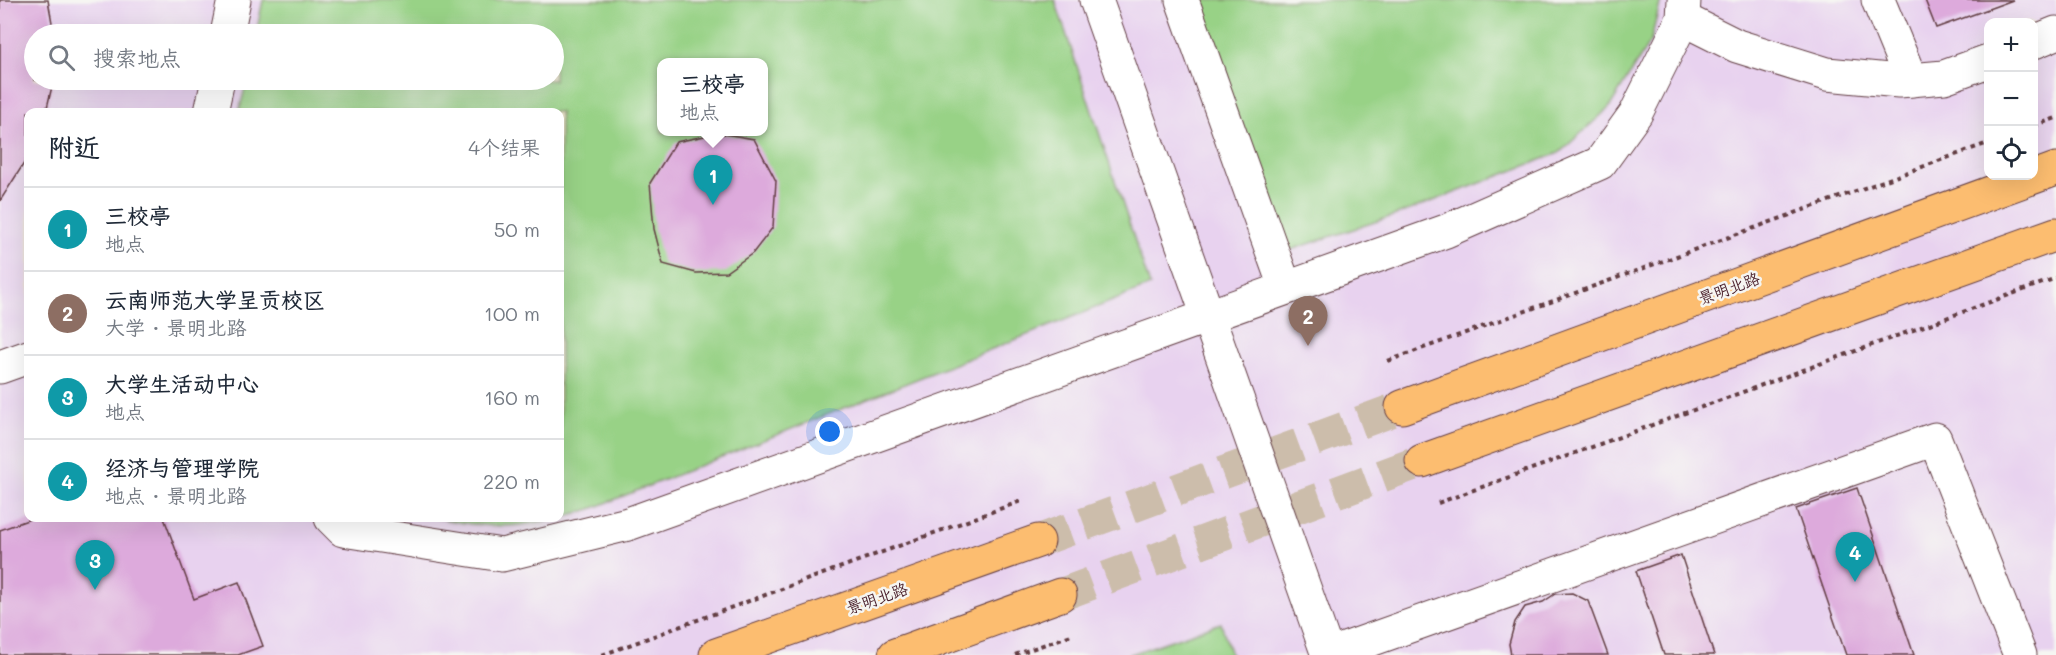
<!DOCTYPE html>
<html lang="zh">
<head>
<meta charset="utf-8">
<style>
	body { margin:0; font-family:Mali,"LXGW WenKai TC",sans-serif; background:#f2f2f3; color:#1f2937 }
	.controls { position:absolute; right:18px; top:18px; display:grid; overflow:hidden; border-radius:12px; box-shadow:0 6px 24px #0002 }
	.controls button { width:54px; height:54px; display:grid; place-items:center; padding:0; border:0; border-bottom:2px solid #e0e1e3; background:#fff; color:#1f2937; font:30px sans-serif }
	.you { position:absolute; left:830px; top:432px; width:21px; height:21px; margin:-15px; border:4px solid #fff; border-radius:50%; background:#1a73e8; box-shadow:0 0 0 9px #1a73e833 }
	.badge { display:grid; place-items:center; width:39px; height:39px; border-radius:50%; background:#2563eb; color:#fff; font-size:20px; font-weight:700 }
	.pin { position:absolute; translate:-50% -50px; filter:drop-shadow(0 2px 3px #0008) }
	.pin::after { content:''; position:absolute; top:32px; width:21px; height:18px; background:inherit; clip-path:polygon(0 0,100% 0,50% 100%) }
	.popup { position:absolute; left:657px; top:58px; width:111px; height:78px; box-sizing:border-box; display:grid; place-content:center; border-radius:12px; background:#fff; filter:drop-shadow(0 2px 4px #0005); font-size:20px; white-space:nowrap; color:#747a83 }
	.popup b { font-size:22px; color:#1f2937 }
	.popup::after { content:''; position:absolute; left:50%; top:100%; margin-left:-12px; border:12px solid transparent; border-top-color:#fff }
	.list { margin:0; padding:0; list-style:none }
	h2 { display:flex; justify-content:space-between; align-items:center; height:78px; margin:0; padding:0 24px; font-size:26px }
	h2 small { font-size:20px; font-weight:400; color:#747a83 }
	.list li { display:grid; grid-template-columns:39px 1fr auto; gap:18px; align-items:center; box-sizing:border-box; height:84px; padding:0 24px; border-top:2px solid #e0e1e3 }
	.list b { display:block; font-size:22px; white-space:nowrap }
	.list p { margin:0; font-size:20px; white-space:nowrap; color:#747a83 }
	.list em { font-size:20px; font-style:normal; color:#747a83 }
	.icon { flex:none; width:33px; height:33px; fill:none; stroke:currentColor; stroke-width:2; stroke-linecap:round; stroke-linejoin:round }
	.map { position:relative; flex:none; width:2056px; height:655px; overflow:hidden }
	.search { position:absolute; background:#fff; box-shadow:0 6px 24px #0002; left:24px; top:24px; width:540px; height:66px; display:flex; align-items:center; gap:15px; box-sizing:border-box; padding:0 21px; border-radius:33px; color:#747a83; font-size:22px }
	.panel { position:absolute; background:#fff; box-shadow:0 6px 24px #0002; left:24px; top:108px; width:540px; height:414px; border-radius:12px }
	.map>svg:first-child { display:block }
	.built { fill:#e8d2ef; fill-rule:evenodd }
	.green { fill:#98d286; stroke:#717858; stroke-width:1.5; fill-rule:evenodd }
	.building { fill:#ddaadc }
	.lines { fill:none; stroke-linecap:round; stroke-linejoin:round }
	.major-tunnel { stroke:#ccbdab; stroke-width:33; stroke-dasharray:33 16; stroke-linecap:butt }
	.minor-casing { stroke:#623d43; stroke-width:35 }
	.major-casing { stroke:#623d43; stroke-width:35 }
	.path { stroke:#623d43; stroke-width:4; stroke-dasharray:4.5 4.5; stroke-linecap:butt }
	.minor { stroke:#fff; stroke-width:33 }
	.major { stroke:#fcbd6f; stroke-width:33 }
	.labels { text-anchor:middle; stroke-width:5; stroke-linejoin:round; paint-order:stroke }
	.street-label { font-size:16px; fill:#4a1f2b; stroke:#f6f6f2 }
</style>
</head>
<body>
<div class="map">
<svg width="2056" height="655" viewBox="0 0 2056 655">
	<rect width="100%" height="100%" fill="#f6f6f2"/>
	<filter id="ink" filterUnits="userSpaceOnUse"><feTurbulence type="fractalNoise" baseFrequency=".0167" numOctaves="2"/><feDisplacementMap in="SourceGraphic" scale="12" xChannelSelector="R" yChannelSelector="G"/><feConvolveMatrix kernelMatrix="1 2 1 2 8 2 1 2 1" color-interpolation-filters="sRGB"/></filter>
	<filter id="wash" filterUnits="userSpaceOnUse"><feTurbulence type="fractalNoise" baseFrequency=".008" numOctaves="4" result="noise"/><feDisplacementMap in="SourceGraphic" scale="24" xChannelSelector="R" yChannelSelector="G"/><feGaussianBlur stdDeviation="1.35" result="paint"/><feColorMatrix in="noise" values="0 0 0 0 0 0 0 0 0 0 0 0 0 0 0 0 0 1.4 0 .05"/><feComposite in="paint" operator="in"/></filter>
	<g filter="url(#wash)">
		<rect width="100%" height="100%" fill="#ede5cb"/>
		<path class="built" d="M0 0H2056V655H0ZM1988 22H2034V176H1988ZM34 34H554V80H34ZM662 62H764V132H662ZM28 112H560V518H28Z"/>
		<g class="green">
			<path d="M263 0H1055L1150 286 591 509C529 527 502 532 436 518H560V112H239L247 80H554V34H256ZM662 62H764V132H662Z"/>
			<path d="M1185 0H1661L1651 40 1609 108 1559 153 1402 213 1266 258Z"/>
			<path d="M1221 623 1231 655H1128Z"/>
		</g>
		<g id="blocks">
			<g class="building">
				<path d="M0 0H48L54 34H34V80H53V82L46 112H28V157L0 201Z"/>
				<path d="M1925 0H2013L1936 28Z"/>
				<path d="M719 133 754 139 776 181 773 227 753 253 726 272 696 273 663 264 654 229 650 183 676 142Z"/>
				<path d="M1857 488 1914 655H1846L1796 509Z"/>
				<path d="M33 518H164L194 599 239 582 263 646 238 655H0V530Z"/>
				<path d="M1681 555 1714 655H1664L1636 571Z"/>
				<path d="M1572 593 1588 601 1608 655H1511L1509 644 1515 622 1525 607 1543 602 1555 594Z"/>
			</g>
		</g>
	</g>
	<g filter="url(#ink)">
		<use href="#blocks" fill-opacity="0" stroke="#623d43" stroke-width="1.5"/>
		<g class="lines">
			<g class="major-tunnel">
				<path d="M1038 541 1402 407"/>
				<path d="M1060 595 1422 461"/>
			</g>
			<defs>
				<g id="minor">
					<path d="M1096 0 1328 655"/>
					<path d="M1182 0 1285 287"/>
					<path d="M1878 0 1911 80"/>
					<path d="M1683 19 1737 46 1827 74 1899 81 1944 77 1988 61"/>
					<path d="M227 34 234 0"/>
					<path d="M2034 42 2056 33"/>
					<path d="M211 112 218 80"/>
					<path d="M0 367 28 357"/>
					<path d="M331 518 343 530 502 555 628 524 1446 231 1600 163 1636 113 1683 19 1684 0"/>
					<path d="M1328 655 1935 439 2020 655"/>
				</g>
				<g id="major">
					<path d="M1402 407 2056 169"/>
					<path d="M1422 461 2056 234"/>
					<path d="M716 655 1038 541"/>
					<path d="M895 655 1060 595"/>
				</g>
			</defs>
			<use href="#minor" class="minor-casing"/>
			<use href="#major" class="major-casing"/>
			<g class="path">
				<path d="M2034 126 2056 118"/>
				<path d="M1388 361 1988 143"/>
				<path d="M1438 503 2056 278"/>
				<path d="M602 655 1024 500"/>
				<path d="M1015 655 1071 635"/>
			</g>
			<use href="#minor" class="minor"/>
			<use href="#major" class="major"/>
		</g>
	</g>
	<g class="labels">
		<g class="street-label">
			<text transform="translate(1729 288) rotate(-20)" y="6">景明北路</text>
			<text transform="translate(877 598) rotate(-19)" y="6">景明北路</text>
		</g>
	</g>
</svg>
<div class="controls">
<button>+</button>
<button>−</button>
<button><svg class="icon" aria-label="locate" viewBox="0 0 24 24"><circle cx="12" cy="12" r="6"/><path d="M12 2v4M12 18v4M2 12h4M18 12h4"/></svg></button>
</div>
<div class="you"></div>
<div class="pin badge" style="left:713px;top:205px;background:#0f9aa8">1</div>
<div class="popup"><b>三校亭</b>地点</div>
<div class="pin badge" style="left:1308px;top:346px;background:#8d6e63">2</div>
<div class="pin badge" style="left:95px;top:590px;background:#0f9aa8">3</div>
<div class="pin badge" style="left:1855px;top:582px;background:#0f9aa8">4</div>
<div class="search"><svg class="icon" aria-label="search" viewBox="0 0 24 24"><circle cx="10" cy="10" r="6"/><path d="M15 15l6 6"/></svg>搜索地点</div>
<section class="panel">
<h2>附近<small>4个结果</small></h2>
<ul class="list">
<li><span class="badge" style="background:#0f9aa8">1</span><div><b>三校亭</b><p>地点</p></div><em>50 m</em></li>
<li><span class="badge" style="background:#8d6e63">2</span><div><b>云南师范大学呈贡校区</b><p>大学 · 景明北路</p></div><em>100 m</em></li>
<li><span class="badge" style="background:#0f9aa8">3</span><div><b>大学生活动中心</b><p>地点</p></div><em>160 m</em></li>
<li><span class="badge" style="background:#0f9aa8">4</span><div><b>经济与管理学院</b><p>地点 · 景明北路</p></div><em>220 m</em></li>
</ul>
</section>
</div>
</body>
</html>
